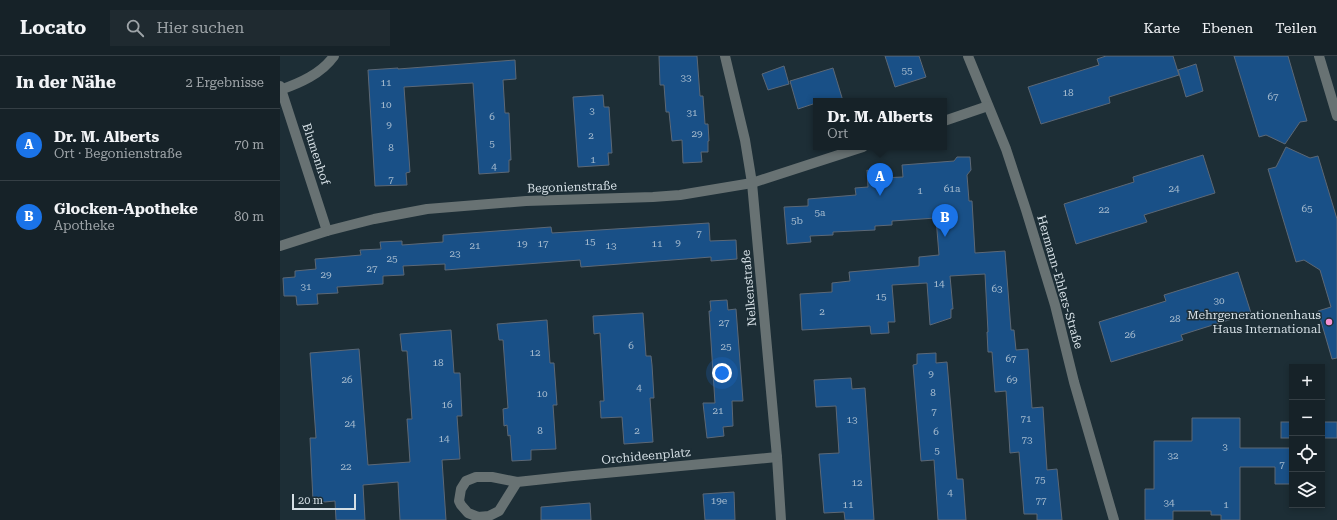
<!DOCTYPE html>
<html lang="de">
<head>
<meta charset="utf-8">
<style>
	body { margin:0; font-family:"Roboto Serif",serif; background:#1f2a30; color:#f1f3f6 }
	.controls { position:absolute; right:12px; bottom:12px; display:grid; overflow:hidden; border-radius:0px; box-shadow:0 2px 6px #0003 }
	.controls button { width:36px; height:36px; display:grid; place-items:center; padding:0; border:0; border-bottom:1px solid #353f45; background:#162228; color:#f1f3f6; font:20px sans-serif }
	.scale { position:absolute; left:12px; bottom:10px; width:64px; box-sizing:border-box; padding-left:4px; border:2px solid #d5dfe5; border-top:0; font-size:11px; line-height:14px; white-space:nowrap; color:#d5dfe5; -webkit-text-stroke:3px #1d2e36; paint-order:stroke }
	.you { position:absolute; left:442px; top:317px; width:14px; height:14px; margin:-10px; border:3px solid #fff; border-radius:50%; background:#1a73e8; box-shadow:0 0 0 6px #1a73e833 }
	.badge { display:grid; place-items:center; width:26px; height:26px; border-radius:50%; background:#1a73e8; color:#fff; font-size:13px; font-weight:700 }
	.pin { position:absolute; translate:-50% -33px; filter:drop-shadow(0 1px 2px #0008) }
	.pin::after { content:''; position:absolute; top:21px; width:14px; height:12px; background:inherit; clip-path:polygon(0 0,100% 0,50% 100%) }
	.popup { position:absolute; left:533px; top:42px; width:134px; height:52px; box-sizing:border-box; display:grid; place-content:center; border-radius:0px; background:#162228; filter:drop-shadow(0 1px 3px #0005); font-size:13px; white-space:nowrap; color:#9ea4a8 }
	.popup b { font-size:15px; color:#f1f3f6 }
	.popup::after { content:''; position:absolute; left:50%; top:100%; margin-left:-8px; border:8px solid transparent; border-top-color:#162228 }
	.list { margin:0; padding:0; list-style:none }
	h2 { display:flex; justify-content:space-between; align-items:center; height:52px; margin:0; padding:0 16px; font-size:17px }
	h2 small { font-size:13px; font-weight:400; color:#9ea4a8 }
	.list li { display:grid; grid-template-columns:26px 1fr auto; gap:12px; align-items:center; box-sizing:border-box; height:72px; padding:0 16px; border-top:1px solid #353f45 }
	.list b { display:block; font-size:15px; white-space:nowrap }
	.list p { margin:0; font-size:13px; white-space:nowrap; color:#9ea4a8 }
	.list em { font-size:13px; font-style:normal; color:#9ea4a8 }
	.icon { flex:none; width:22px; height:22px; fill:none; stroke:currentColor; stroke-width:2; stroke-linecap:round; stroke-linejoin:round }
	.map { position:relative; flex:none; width:1057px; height:464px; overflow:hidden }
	header { display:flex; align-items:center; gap:24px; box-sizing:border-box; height:56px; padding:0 20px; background:#162228; border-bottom:1px solid #353f45 }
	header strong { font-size:19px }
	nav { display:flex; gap:22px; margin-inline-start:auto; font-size:14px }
	.search { width:280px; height:36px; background:#1f2a30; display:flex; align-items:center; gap:10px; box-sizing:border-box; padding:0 14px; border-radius:0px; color:#9ea4a8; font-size:15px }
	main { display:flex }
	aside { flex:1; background:#162228 }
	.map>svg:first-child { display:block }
	.building { fill:#195087; stroke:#5c6876 }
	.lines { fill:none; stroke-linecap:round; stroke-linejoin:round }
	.minor { stroke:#687273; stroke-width:10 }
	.poi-dot { fill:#f591d2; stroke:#1d2e36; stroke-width:1.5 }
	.labels { text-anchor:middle; stroke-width:3; stroke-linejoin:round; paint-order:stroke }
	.number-label { font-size:10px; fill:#a6bbce }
	.street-label { font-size:12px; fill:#d5dfe5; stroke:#1d2e36 }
	.poi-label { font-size:12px; fill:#d5dfe5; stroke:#1d2e36; text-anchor:end }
</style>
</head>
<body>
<header>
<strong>Locato</strong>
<div class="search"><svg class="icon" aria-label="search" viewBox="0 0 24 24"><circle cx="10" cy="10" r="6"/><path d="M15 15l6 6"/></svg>Hier suchen</div>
<nav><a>Karte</a><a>Ebenen</a><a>Teilen</a></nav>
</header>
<main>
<aside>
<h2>In der Nähe<small>2 Ergebnisse</small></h2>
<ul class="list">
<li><span class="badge">A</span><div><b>Dr. M. Alberts</b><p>Ort · Begonienstraße</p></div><em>70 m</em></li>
<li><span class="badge">B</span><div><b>Glocken-Apotheke</b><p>Apotheke</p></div><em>80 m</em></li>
</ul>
</aside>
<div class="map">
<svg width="1057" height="464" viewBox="0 0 1057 464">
	<rect width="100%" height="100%" fill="#1d2e36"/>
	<g class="building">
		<path d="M379 0H417L420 40H423L425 68H428L429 85H428V96H421L422 106 403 107 402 84 392 85 389 56H386L384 29H380Z"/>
		<path d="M605 0H639L646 21 615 31Z"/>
		<path d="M826 0H893L899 19 829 41 830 47 761 68 748 31 819 9 817 3Z"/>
		<path d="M954 0H1008L1027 65 1020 66 1005 88 986 79 979 81Z"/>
		<path d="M235 4 236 23 223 24 225 57H229L231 104H229V116L199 118 193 27 124 31 130 116 126 117 127 129 95 130 88 14 118 12V13Z"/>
		<path d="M916 8 923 35 906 41 898 14Z"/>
		<path d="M504 10 509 28 488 34 482 18Z"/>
		<path d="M553 12 563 45H536V47L518 53 510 25Z"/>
		<path d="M323 39 324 51H329L332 97H328L329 109 298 111 293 41Z"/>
		<path d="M1006 91 1030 102 1038 100 1057 163V302L1052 303 1038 255 1051 251 1040 214 1024 204 1016 206 988 113 996 111Z"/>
		<path d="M923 99 935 137 864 159 867 166 796 188 784 148 854 126 853 121Z"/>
		<path d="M677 101H690L691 114 687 119 689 145H692L695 197 725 195 731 274H734L736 294 748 293 752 352 763 351 767 414 777 413 782 464H757V458H744L739 396 730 397 726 335 715 336 712 296H708L707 276H708L705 218 670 220 673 253H671V262L650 269 647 227 612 229 615 266H608L609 277 591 278 590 270 522 274 520 238 552 236V227L570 225 569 216 639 210V201L659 199 656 162 612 165V169L595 170V174L553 176V179L530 180 531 186 507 188 504 151 528 150V143L576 139 575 132 588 131 587 114 600 122 623 121 622 109 674 105Z"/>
		<path d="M429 167 430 185 456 184 457 203 431 205V201L301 211 300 204 165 214V208L123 210 124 219 103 220V228L57 231 58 237 37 238 38 248 17 249 16 240H4L3 222 15 221V215L36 213 35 203 81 199 80 194 101 193 100 186 122 185V189L163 186V179L271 171 272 177Z"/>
		<path d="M958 216 971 257 901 279 903 284 831 306 819 266 886 245 884 239Z"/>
		<path d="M447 244 448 254 456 253 463 345H452L453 370 443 371 444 380 427 382 423 347H435L429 255H431L430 245Z"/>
		<path d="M363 257 366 300H371L372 309 374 342H370L373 386 344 388 342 361 321 362 320 345H324L320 277 314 278 313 260Z"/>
		<path d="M267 264 270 307H274L277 349H273L276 393 251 394V404L232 405 230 379 228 380 227 369 224 370 223 353 228 352 223 284H219L217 268Z"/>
		<path d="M171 274 174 317H180L182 360H177L180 403 162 404 166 464H120L118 426 83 429 85 464H56L55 445 34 447 33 445 30 382H36L30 297 79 293 88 409 130 406 127 363H132L127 295H122L120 278Z"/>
		<path d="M656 297V307L667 306 677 423H683L686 464H658L654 404 641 405 633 309 637 308V298Z"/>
		<path d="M571 322 572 333 585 332 594 464H565L564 456 544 457 539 398 559 397 556 350 536 351 534 324Z"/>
		<path d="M912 362H960V392H1012V428H995V411H960V464H941V459H931V455H893V464H865V433H874V385H912Z"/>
		<rect x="1001" y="366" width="11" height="16"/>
		<rect x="1042" y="366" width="15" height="16"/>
		<path d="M454 436 455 464H425L423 438Z"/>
		<path d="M310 447 311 464H261V451Z"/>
	</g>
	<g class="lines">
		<g class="minor">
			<path d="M445 0 465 84 472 127 497 401 501 464"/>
			<path d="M688 0 726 93 746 154 775 249 794 326 834 464"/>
			<path d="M1039 0 1057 60"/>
			<path d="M0 30 47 175"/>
			<path d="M0 34C20 27 41 18 54 0"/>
			<path d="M664 65 708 50"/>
			<path d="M0 190 47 175 94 163 147 153 246 145 373 141 400 139 472 127 583 91"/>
			<path d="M237 426 219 455 209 460 198 461 188 457 181 449 179 445 181 433 186 425 196 421H212L237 426 293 420 497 401"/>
		</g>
	</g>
	<circle class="poi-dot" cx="1049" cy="266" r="4"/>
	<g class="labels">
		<g class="number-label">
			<text x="627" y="18">55</text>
			<text x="406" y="25">33</text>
			<text x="106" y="30">11</text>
			<text x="788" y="40">18</text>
			<text x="993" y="44">67</text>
			<text x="106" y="52">10</text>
			<text x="312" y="58">3</text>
			<text x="412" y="60">31</text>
			<text x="212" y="64">6</text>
			<text x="109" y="72">9</text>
			<text x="417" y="81">29</text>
			<text x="311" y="83">2</text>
			<text x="212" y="91">5</text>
			<text x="111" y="95">8</text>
			<text x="313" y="107">1</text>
			<text x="214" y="114">4</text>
			<text x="111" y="127">7</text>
			<text x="672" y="136">61a</text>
			<text x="894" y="136">24</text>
			<text x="640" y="138">1</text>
			<text x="1027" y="156">65</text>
			<text x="824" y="157">22</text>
			<text x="540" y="160">5a</text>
			<text x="517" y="168">5b</text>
			<text x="419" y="181">7</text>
			<text x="310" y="189">15</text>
			<text x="398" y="190">9</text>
			<text x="242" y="191">19</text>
			<text x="263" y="191">17</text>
			<text x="377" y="191">11</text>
			<text x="195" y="193">21</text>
			<text x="331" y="193">13</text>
			<text x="175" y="201">23</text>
			<text x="112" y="206">25</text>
			<text x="92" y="216">27</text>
			<text x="46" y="222">29</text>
			<text x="659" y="231">14</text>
			<text x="26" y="234">31</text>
			<text x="717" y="236">63</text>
			<text x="601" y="244">15</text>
			<text x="939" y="248">30</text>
			<text x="542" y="259">2</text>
			<text x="895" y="266">28</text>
			<text x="444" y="270">27</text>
			<text x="850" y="282">26</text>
			<text x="351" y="293">6</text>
			<text x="446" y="294">25</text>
			<text x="255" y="300">12</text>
			<text x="731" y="306">67</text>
			<text x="158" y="310">18</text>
			<text x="651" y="321">9</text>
			<text x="67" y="327">26</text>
			<text x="732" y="327">69</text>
			<text x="359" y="335">4</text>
			<text x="653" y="340">8</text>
			<text x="262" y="341">10</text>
			<text x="167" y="352">16</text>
			<text x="438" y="358">21</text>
			<text x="654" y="359">7</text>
			<text x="746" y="366">71</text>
			<text x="572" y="367">13</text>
			<text x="70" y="371">24</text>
			<text x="260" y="378">8</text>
			<text x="357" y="378">2</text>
			<text x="656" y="379">6</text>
			<text x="164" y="386">14</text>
			<text x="747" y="387">73</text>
			<text x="945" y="394">3</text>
			<text x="657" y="398">5</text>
			<text x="893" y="403">32</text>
			<text x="1002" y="412">7</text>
			<text x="66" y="414">22</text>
			<text x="760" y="427">75</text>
			<text x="577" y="430">12</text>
			<text x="670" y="440">4</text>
			<text x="439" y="448">19e</text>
			<text x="761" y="448">77</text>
			<text x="889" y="450">34</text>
			<text x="568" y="452">11</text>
			<text x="946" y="452">1</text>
		</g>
		<g class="street-label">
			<text transform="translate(36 98) rotate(72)" y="4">Blumenhof</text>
			<text transform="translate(292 131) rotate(-2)" y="4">Begonienstraße</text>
			<text transform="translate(780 226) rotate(74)" y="4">Hermann-Ehlers-Straße</text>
			<text transform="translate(469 232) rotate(-95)" y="4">Nelkenstraße</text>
			<text transform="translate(366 400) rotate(-5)" y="4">Orchideenplatz</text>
		</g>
		<g class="poi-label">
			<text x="1041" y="263">Mehrgenerationenhaus<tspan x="1041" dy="14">Haus International</tspan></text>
		</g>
	</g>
</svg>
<div class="controls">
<button>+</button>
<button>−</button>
<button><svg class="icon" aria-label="locate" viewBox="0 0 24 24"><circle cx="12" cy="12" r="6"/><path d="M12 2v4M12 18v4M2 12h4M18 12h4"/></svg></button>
<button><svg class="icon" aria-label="layers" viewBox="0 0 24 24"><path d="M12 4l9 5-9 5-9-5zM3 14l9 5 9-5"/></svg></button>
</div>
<div class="scale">20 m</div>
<div class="you"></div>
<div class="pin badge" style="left:600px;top:140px">A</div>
<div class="popup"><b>Dr. M. Alberts</b>Ort</div>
<div class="pin badge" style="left:665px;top:181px">B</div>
</div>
</main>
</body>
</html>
